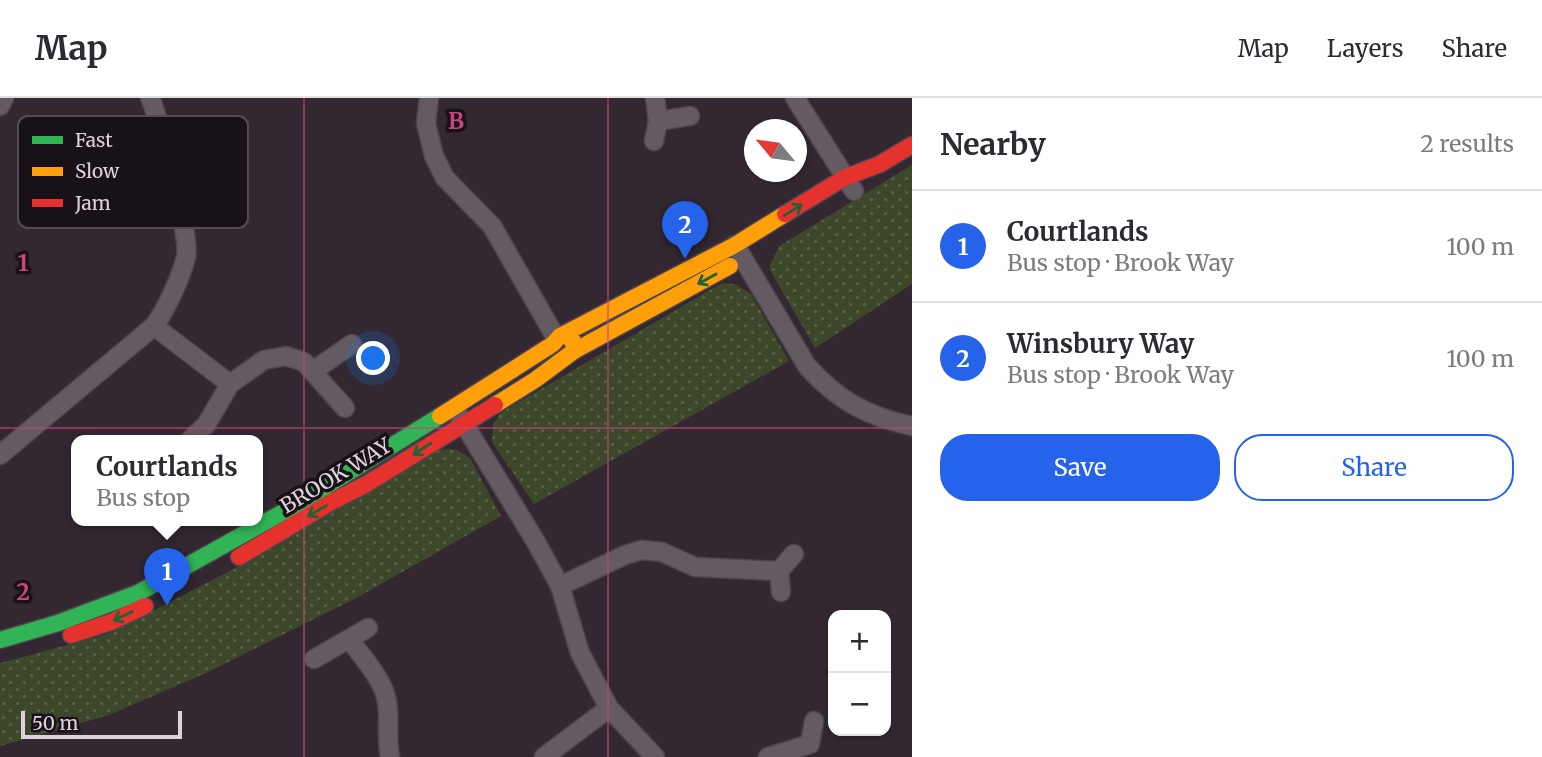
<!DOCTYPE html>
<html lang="en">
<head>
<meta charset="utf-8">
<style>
	body { margin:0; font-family:Merriweather,serif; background:#f7f7f7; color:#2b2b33 }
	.controls { position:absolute; right:21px; bottom:21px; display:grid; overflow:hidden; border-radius:14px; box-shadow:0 2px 5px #0004 }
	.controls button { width:63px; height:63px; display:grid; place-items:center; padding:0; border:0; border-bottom:2px solid #e1e1e2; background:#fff; color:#2b2b33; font:35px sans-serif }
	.compass { position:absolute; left:744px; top:21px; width:63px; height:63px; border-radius:50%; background:#fff; box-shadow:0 2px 5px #0004; rotate:299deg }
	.scale { position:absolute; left:21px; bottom:18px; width:161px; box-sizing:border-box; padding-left:7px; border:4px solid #ded2dd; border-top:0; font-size:19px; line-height:24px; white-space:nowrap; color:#ded2dd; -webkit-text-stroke:5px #191118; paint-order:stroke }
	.you { position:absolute; left:374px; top:261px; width:24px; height:24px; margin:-18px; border:5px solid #fff; border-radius:50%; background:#1a73e8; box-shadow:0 0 0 10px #1a73e833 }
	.badge { display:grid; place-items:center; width:46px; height:46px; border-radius:50%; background:#2563eb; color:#fff; font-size:23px; font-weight:700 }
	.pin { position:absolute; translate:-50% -58px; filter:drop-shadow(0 2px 4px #0008) }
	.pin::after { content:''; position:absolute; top:37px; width:24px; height:21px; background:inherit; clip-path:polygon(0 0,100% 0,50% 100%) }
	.popup { position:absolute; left:71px; top:337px; width:192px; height:91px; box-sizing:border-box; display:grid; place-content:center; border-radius:14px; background:#fff; filter:drop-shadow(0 2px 5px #0005); font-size:23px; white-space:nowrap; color:#7c7c81 }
	.popup b { font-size:26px; color:#2b2b33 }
	.popup::after { content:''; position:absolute; left:50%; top:100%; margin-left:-14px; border:14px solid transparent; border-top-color:#fff }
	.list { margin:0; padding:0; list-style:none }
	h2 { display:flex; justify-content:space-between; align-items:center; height:91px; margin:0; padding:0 28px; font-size:30px }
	h2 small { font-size:23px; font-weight:400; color:#7c7c81 }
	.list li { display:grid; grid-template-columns:46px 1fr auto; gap:21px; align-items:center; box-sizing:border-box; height:112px; padding:0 28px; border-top:2px solid #e1e1e2 }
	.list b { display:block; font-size:26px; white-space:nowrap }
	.list p { margin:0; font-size:23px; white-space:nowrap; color:#7c7c81 }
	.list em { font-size:23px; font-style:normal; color:#7c7c81 }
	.actions { display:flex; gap:14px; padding:21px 28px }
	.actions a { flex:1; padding:16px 0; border:2px solid #2563eb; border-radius:28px; text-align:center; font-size:24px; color:#2563eb }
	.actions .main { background:#2563eb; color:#fff }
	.map { position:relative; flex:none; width:912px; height:659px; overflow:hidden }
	header { display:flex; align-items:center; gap:42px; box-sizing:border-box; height:98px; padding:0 35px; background:#fff; border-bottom:2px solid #e1e1e2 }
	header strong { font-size:33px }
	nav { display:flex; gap:38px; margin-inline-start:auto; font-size:24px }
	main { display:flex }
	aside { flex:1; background:#fff }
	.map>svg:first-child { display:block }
	.grass { fill:url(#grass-dots) }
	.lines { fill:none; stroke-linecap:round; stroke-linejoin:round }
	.street-casing { stroke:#4d444d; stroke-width:21 }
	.fast-casing { stroke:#4d444d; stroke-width:19 }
	.slow-casing { stroke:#4d444d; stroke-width:19 }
	.jam-casing { stroke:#4d444d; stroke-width:19 }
	.street { stroke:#635a62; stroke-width:18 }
	.fast { stroke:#30b455; stroke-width:16 }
	.slow { stroke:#ff9f0a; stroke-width:16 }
	.jam { stroke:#e5322d; stroke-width:16 }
	.oneway { stroke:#246236 }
	.grid { fill:none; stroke:#c9467c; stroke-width:2; stroke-opacity:0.55 }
	.labels { text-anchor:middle; stroke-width:7; stroke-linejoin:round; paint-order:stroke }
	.street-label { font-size:21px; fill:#ded2dd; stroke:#191118 }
	.key { fill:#191118; stroke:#544b53; stroke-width:2 }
	.key-label { font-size:19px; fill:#ded2dd }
	.grid-label { font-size:23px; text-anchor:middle; font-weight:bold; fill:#c9467c; stroke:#191118; stroke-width:7; stroke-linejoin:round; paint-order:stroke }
</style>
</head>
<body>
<header>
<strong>Map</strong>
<nav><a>Map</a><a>Layers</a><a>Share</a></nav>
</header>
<main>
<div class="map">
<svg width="912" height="659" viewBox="0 0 912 659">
	<defs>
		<pattern id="grass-dots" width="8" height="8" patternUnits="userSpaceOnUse" patternTransform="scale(1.75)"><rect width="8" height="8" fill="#3d482a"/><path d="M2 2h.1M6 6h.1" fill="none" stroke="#596248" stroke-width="1.8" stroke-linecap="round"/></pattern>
	</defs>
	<rect width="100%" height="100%" fill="#332832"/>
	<g class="grass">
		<path d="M912 67V186L815 250 769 170 779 148Z"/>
		<path d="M722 185 735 186 751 196 789 263 534 406 492 344 493 327 500 315Z"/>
		<path d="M436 351 457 352 470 360 501 418 358 499 208 574 109 617 0 648V565L108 536 249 463Z"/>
	</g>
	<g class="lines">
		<defs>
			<g id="street">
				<path d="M429 0 426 25 434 58 445 80 492 128 556 240"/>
				<path d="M795 0 854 93"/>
				<path d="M0 8 4 0"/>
				<path d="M658 23 690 18"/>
				<path d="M654 43 658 23 655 0"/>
				<path d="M735 147 807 268C837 302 868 319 912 328"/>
				<path d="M154 228 230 286"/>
				<path d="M313 273 352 246"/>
				<path d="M458 316 536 444 560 488 580 555 609 610 655 659"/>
				<path d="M190 342 206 327 230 286 264 262 286 258 304 264 345 310"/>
				<path d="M0 357 154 228C166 212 181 179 186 159 191 140 160 22 150 0"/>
				<path d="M560 488 625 457 642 452 662 454 695 469 779 473"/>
				<path d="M781 494 779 473 794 456"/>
				<path d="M350 542C362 559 384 582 387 604 390 622 386 640 390 659"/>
				<path d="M314 561 368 530"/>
				<path d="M544 659 609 610"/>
				<path d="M768 659 810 646 814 623"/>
			</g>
			<path id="fast" d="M0 542 58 525 138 495 296 407 440 318"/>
			<g id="slow">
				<path d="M574 253 730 168"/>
				<path d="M495 307 535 282 574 253 573 243 565 237"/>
				<path d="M440 318 553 246 560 238 735 147 785 116"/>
			</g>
			<g id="jam">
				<path d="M785 116 844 80 880 66 912 47"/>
				<path d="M239 459 333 403 365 387 495 307"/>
				<path d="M71 537 111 524 145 508"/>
			</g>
		</defs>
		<use href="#street" class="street-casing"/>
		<use href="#fast" class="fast-casing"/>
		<use href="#slow" class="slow-casing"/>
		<use href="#jam" class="jam-casing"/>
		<use href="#street" class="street"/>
		<use href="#fast" class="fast"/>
		<use href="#slow" class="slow"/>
		<use href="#jam" class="jam"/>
	</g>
	<defs><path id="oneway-shaft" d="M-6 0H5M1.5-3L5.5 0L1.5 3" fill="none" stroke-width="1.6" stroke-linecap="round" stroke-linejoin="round" transform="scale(1.75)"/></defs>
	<g class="oneway">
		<use href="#oneway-shaft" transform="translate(793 112) rotate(-32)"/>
		<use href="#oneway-shaft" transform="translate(707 181) rotate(151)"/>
		<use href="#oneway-shaft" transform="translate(422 351) rotate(147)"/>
		<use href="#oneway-shaft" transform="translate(317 413) rotate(149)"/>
		<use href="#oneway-shaft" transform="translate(123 518) rotate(155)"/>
	</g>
	<path class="grid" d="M304 0V659M608 0V659M0 330H912"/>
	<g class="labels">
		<g class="street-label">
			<text transform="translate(336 378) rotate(-31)" y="7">BROOK WAY</text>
		</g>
	</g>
	<rect x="18" y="18" width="230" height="112" rx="10" class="key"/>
	<rect x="32" y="38" width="31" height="8" fill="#30b455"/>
	<rect x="32" y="69" width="31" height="9" fill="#ff9f0a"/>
	<rect x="32" y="101" width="31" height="8" fill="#e5322d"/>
	<g class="key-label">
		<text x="75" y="49">Fast</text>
		<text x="75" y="80">Slow</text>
		<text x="75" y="112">Jam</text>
	</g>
	<g class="grid-label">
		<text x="456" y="31">B</text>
		<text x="23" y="173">1</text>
		<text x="23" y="502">2</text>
	</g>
</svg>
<div class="controls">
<button>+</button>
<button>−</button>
</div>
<svg class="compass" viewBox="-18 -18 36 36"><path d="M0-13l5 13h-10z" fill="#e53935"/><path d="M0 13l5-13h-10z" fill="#7c7c81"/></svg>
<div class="scale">50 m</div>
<div class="you"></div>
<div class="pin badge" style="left:167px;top:508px">1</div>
<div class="popup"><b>Courtlands</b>Bus stop</div>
<div class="pin badge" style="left:685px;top:161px">2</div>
</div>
<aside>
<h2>Nearby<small>2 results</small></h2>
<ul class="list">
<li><span class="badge">1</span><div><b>Courtlands</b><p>Bus stop · Brook Way</p></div><em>100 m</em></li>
<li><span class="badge">2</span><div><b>Winsbury Way</b><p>Bus stop · Brook Way</p></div><em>100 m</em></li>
</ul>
<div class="actions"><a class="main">Save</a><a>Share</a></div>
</aside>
</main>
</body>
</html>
